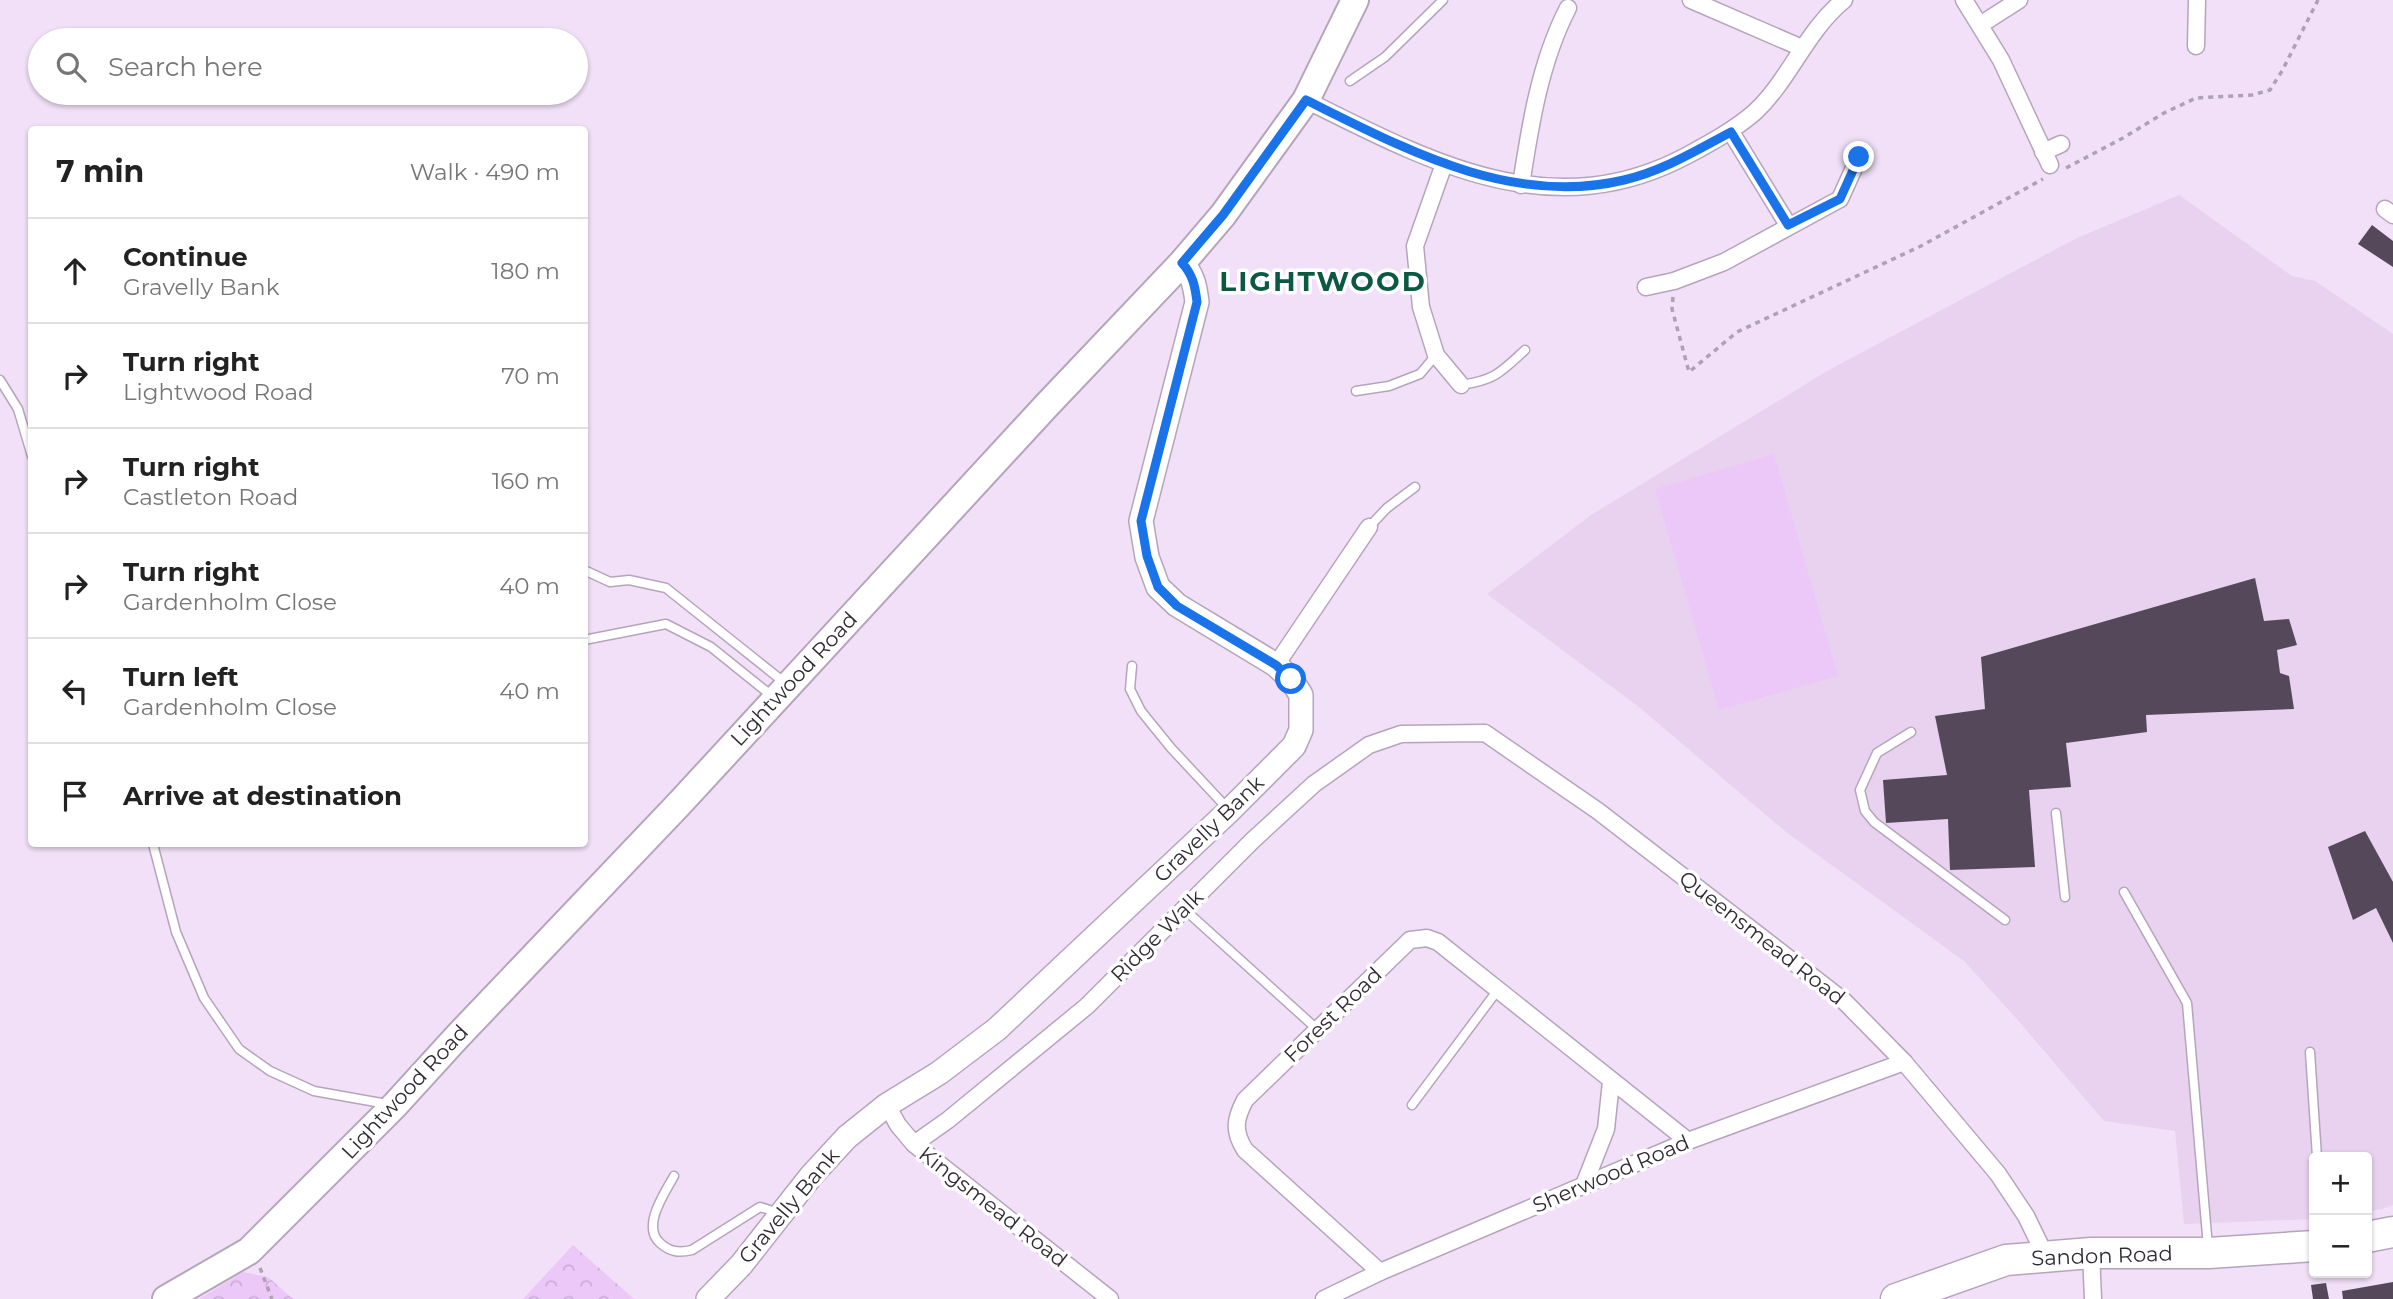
<!DOCTYPE html>
<html lang="en">
<head>
<meta charset="utf-8">
<style>
	body { margin:0; font-family:Montserrat,sans-serif; background:#f6f6f6; color:#222 }
	.controls { position:absolute; right:21px; bottom:21px; display:grid; overflow:hidden; border-radius:7px; box-shadow:0 2px 5px #0004 }
	.controls button { width:63px; height:63px; display:grid; place-items:center; padding:0; border:0; border-bottom:2px solid #e0e0e0; background:#fff; color:#222; font:35px sans-serif }
	.stop { position:absolute; width:21px; height:21px; margin:-16px; border:5px solid #1a73e8; border-radius:50%; background:#fff }
	.stop.end { background:#1a73e8; border-color:#fff; box-shadow:0 2px 7px #0008 }
	.list { margin:0; padding:0; list-style:none }
	h2 { display:flex; justify-content:space-between; align-items:center; height:91px; margin:0; padding:0 28px; font-size:30px }
	h2 small { font-size:23px; font-weight:400; color:#767676 }
	.list li { display:grid; grid-template-columns:46px 1fr auto; gap:21px; align-items:center; box-sizing:border-box; height:105px; padding:0 28px; border-top:2px solid #e0e0e0 }
	.list b { display:block; font-size:26px; white-space:nowrap }
	.list p { margin:0; font-size:23px; white-space:nowrap; color:#767676 }
	.list em { font-size:23px; font-style:normal; color:#767676 }
	.icon { flex:none; width:38px; height:38px; fill:none; stroke:currentColor; stroke-width:2; stroke-linecap:round; stroke-linejoin:round }
	.map { position:relative; flex:none; width:2393px; height:1299px; overflow:hidden }
	.search { position:absolute; background:#fff; box-shadow:0 2px 5px #0004; left:28px; top:28px; width:560px; height:77px; display:flex; align-items:center; gap:18px; box-sizing:border-box; padding:0 24px; border-radius:38px; color:#767676; font-size:26px }
	.panel { position:absolute; background:#fff; box-shadow:0 2px 5px #0004; left:28px; top:126px; width:560px; height:721px; border-radius:7px }
	.map>svg:first-child { display:block }
	.built { fill:#e8d2ef }
	.green { fill:#ecc8f9 }
	.forest { fill:url(#forest-crowns) }
	.building { fill:#56485b }
	.lines { fill:none; stroke-linecap:round; stroke-linejoin:round }
	.lane-casing { stroke:#b5a5bb; stroke-width:11 }
	.street-casing { stroke:#b5a5bb; stroke-width:19 }
	.secondary-casing { stroke:#b5a5bb; stroke-width:26 }
	.primary-casing { stroke:#b5a5bb; stroke-width:30 }
	.highway-casing { stroke:#b5a5bb; stroke-width:33 }
	.path { stroke:#aea1b3; stroke-width:3.5; stroke-dasharray:5 5; stroke-linecap:butt }
	.lane { stroke:#fff; stroke-width:8 }
	.street { stroke:#fff; stroke-width:16 }
	.secondary { stroke:#fff; stroke-width:23 }
	.primary { stroke:#fff; stroke-width:26 }
	.highway { stroke:#fff; stroke-width:30 }
	.route { stroke:#1a73e8; stroke-width:9 }
	.labels { text-anchor:middle; stroke-width:7; stroke-linejoin:round; paint-order:stroke }
	.street-label { font-size:21px; fill:#302a33; stroke:#fff }
	.district-label { font-size:28px; font-weight:bold; letter-spacing:2px; fill:#0b5942; stroke:#fff }
</style>
</head>
<body>
<div class="map">
<svg width="2393" height="1299" viewBox="0 0 2393 1299">
	<defs>
		<pattern id="forest-crowns" width="20" height="18" patternUnits="userSpaceOnUse" patternTransform="scale(1.75)"><rect width="20" height="18" fill="#ecc8f9"/><path d="M2 6a3 3 0 1 1 6 0M12 15a3 3 0 1 1 6 0" fill="none" stroke="#cbacd6"/></pattern>
	</defs>
	<rect width="100%" height="100%" fill="#f1e0f7"/>
	<path class="built" d="M2179 195 2292 276 2315 281 2393 334V1205L2382 1209 2367 1211V1157H2314V1219L2184 1224 2175 1131 2104 1121 2016 1018 1964 961 1786 832 1639 707 1487 594 1591 515 1827 371 2075 239Z"/>
	<path class="green" d="M1774 454 1838 676 1719 710 1655 489Z"/>
	<g class="forest">
		<path d="M573 1245 634 1299H523Z"/>
		<path d="M243 1272 268 1277 293 1299H199Z"/>
	</g>
	<g class="building">
		<path d="M2372 225 2393 241V267L2358 244Z"/>
		<path d="M2255 578 2264 621 2289 619 2297 645 2277 650 2280 673 2289 676 2294 709 2146 715 2147 732 2066 743 2071 787 2029 790 2035 867 1950 870 1948 819 1886 823 1883 780 1947 775 1935 716 1985 709 1981 657Z"/>
		<path d="M2365 831 2393 882V943L2376 908 2353 920 2328 847Z"/>
		<path d="M2393 1282V1299H2343L2342 1291Z"/>
		<path d="M2326 1283 2329 1299H2313L2311 1285Z"/>
	</g>
	<g class="lines">
		<defs>
			<g id="lane">
				<path d="M1350 81 1385 57 1443 0"/>
				<path d="M0 380 18 409 32 456"/>
				<path d="M1461 385C1495 380 1500 373 1525 350"/>
				<path d="M1356 391 1389 386 1420 374 1436 355"/>
				<path d="M1369 527 1387 508 1415 487"/>
				<path d="M584 570 610 582 629 580 666 588 785 683"/>
				<path d="M584 640 666 624 711 647 772 696"/>
				<path d="M1132 666 1130 689 1141 711 1171 748 1228 809"/>
				<path d="M1911 732 1877 753 1860 790 1865 811 1874 822 2005 920"/>
				<path d="M2056 813 2065 897"/>
				<path d="M153 844 176 932 204 998 239 1049 270 1071 314 1091 387 1104"/>
				<path d="M2124 892 2187 1003 2208 1247"/>
				<path d="M1184 909 1318 1030"/>
				<path d="M2310 1052 2317 1157"/>
				<path d="M1412 1105 1497 991"/>
				<path d="M674 1176C665 1193 641 1226 660 1243 670 1252 679 1253 692 1250L760 1207 779 1213"/>
			</g>
			<g id="street">
				<path d="M1691 0 1802 48"/>
				<path d="M1964 0 2001 60 2050 165"/>
				<path d="M1980 25 2019 0"/>
				<path d="M2196 46 2197 0"/>
				<path d="M1306 100C1430 162 1552 228 1688 155 1712 142 1734 130 1755 112 1790 79 1806 31 1844 0"/>
				<path d="M1731 132 1788 225"/>
				<path d="M2043 152 2061 144"/>
				<path d="M1444 164 1415 246 1421 307 1436 355 1461 385"/>
				<path d="M1521 185C1530 126 1540 62 1568 8"/>
				<path d="M2385 209 2393 215"/>
				<path d="M1646 287 1674 281 1724 262 1840 199 1859 157"/>
				<path d="M1276 665 1369 527"/>
				<path d="M887 1105 898 1125 914 1144 1110 1299"/>
				<path d="M914 1144 948 1120 1087 1006 1252 841 1314 784 1369 745 1401 734 1485 733 1598 811 1844 1001 1904 1062 1998 1174 2026 1216 2045 1255"/>
				<path d="M1584 1185 1606 1129 1611 1082"/>
				<path d="M2091 1253 2093 1299"/>
				<path d="M1380 1272 1245 1150C1233 1131 1235 1119 1245 1100L1410 940 1427 938 1438 942 1688 1141"/>
				<path d="M1324 1299 1380 1272 1688 1141 1904 1062"/>
			</g>
			<path id="secondary" d="M708 1299 741 1265 811 1176 847 1137 887 1105 939 1073 997 1029 1229 811 1294 746 1301 730V695L1291 679 1276 665 1177 605 1158 587 1147 557 1141 521 1197 302C1195 286 1193 275 1182 263"/>
			<path id="primary" d="M166 1299 249 1251 395 1105 457 1037 679 804 1047 405 1182 263 1223 215 1306 100 1355 0"/>
			<g id="highway">
				<path d="M2367 1237 2393 1232"/>
				<path d="M1896 1299 2006 1260 2091 1253H2209L2314 1246"/>
			</g>
		</defs>
		<use href="#lane" class="lane-casing"/>
		<use href="#street" class="street-casing"/>
		<use href="#secondary" class="secondary-casing"/>
		<use href="#primary" class="primary-casing"/>
		<use href="#highway" class="highway-casing"/>
		<g class="path">
			<path d="M2066 168 2123 138 2164 113 2196 98 2252 95 2270 90 2282 71 2318 0"/>
			<path d="M1673 297 1672 309 1689 372 1737 332 1921 246 2043 179"/>
			<path d="M260 1268 272 1299"/>
		</g>
		<use href="#lane" class="lane"/>
		<use href="#street" class="street"/>
		<use href="#secondary" class="secondary"/>
		<use href="#primary" class="primary"/>
		<use href="#highway" class="highway"/>
	</g>
	<g class="lines">
		<path class="route" d="M1291 679 1276 665 1177 606 1158 587 1147 556 1141 521 1197 302C1195 286 1193 275 1182 263L1223 215 1306 100C1405 149 1511 207 1624 180 1663 171 1697 150 1731 132L1788 225 1840 199 1859 157"/>
	</g>
	<g class="labels">
		<g class="street-label">
			<text transform="translate(794 679) rotate(-47)" y="7">Lightwood Road</text>
			<text transform="translate(1209 829) rotate(-44)" y="7">Gravelly Bank</text>
			<text transform="translate(1157 936) rotate(-45)" y="7">Ridge Walk</text>
			<text transform="translate(1762 938) rotate(38)" y="7">Queensmead Road</text>
			<text transform="translate(1333 1015) rotate(-44)" y="7">Forest Road</text>
			<text transform="translate(405 1092) rotate(-47)" y="7">Lightwood Road</text>
			<text transform="translate(1611 1174) rotate(-23)" y="7">Sherwood Road</text>
			<text transform="translate(789 1206) rotate(-50)" y="7">Gravelly Bank</text>
			<text transform="translate(993 1207) rotate(38)" y="7">Kingsmead Road</text>
			<text transform="translate(2102 1256) rotate(-2)" y="7">Sandon Road</text>
		</g>
		<g class="district-label">
			<text x="1323" y="291">LIGHTWOOD</text>
		</g>
	</g>
</svg>
<div class="controls">
<button>+</button>
<button>−</button>
</div>
<div class="stop" style="left:1291px;top:679px"></div>
<div class="stop end" style="left:1859px;top:157px"></div>
<div class="search"><svg class="icon" aria-label="search" viewBox="0 0 24 24"><circle cx="10" cy="10" r="6"/><path d="M15 15l6 6"/></svg>Search here</div>
<section class="panel">
<h2>7 min<small>Walk · 490 m</small></h2>
<ul class="list">
<li><svg class="icon" aria-label="ahead" viewBox="0 0 24 24"><path d="M12 20V5M6 11l6-6 6 6"/></svg><div><b>Continue</b><p>Gravelly Bank</p></div><em>180 m</em></li>
<li><svg class="icon" aria-label="right" viewBox="0 0 24 24"><path d="M7 20v-9h11M14 6l5 5-5 5"/></svg><div><b>Turn right</b><p>Lightwood Road</p></div><em>70 m</em></li>
<li><svg class="icon" aria-label="right" viewBox="0 0 24 24"><path d="M7 20v-9h11M14 6l5 5-5 5"/></svg><div><b>Turn right</b><p>Castleton Road</p></div><em>160 m</em></li>
<li><svg class="icon" aria-label="right" viewBox="0 0 24 24"><path d="M7 20v-9h11M14 6l5 5-5 5"/></svg><div><b>Turn right</b><p>Gardenholm Close</p></div><em>40 m</em></li>
<li><svg class="icon" aria-label="left" viewBox="0 0 24 24"><path d="M17 20v-9H6M10 6l-5 5 5 5"/></svg><div><b>Turn left</b><p>Gardenholm Close</p></div><em>40 m</em></li>
<li><svg class="icon" aria-label="arrive" viewBox="0 0 24 24"><path d="M6 21V4h12l-3 4 3 4H6"/></svg><div><b>Arrive at destination</b></div></li>
</ul>
</section>
</div>
</body>
</html>
